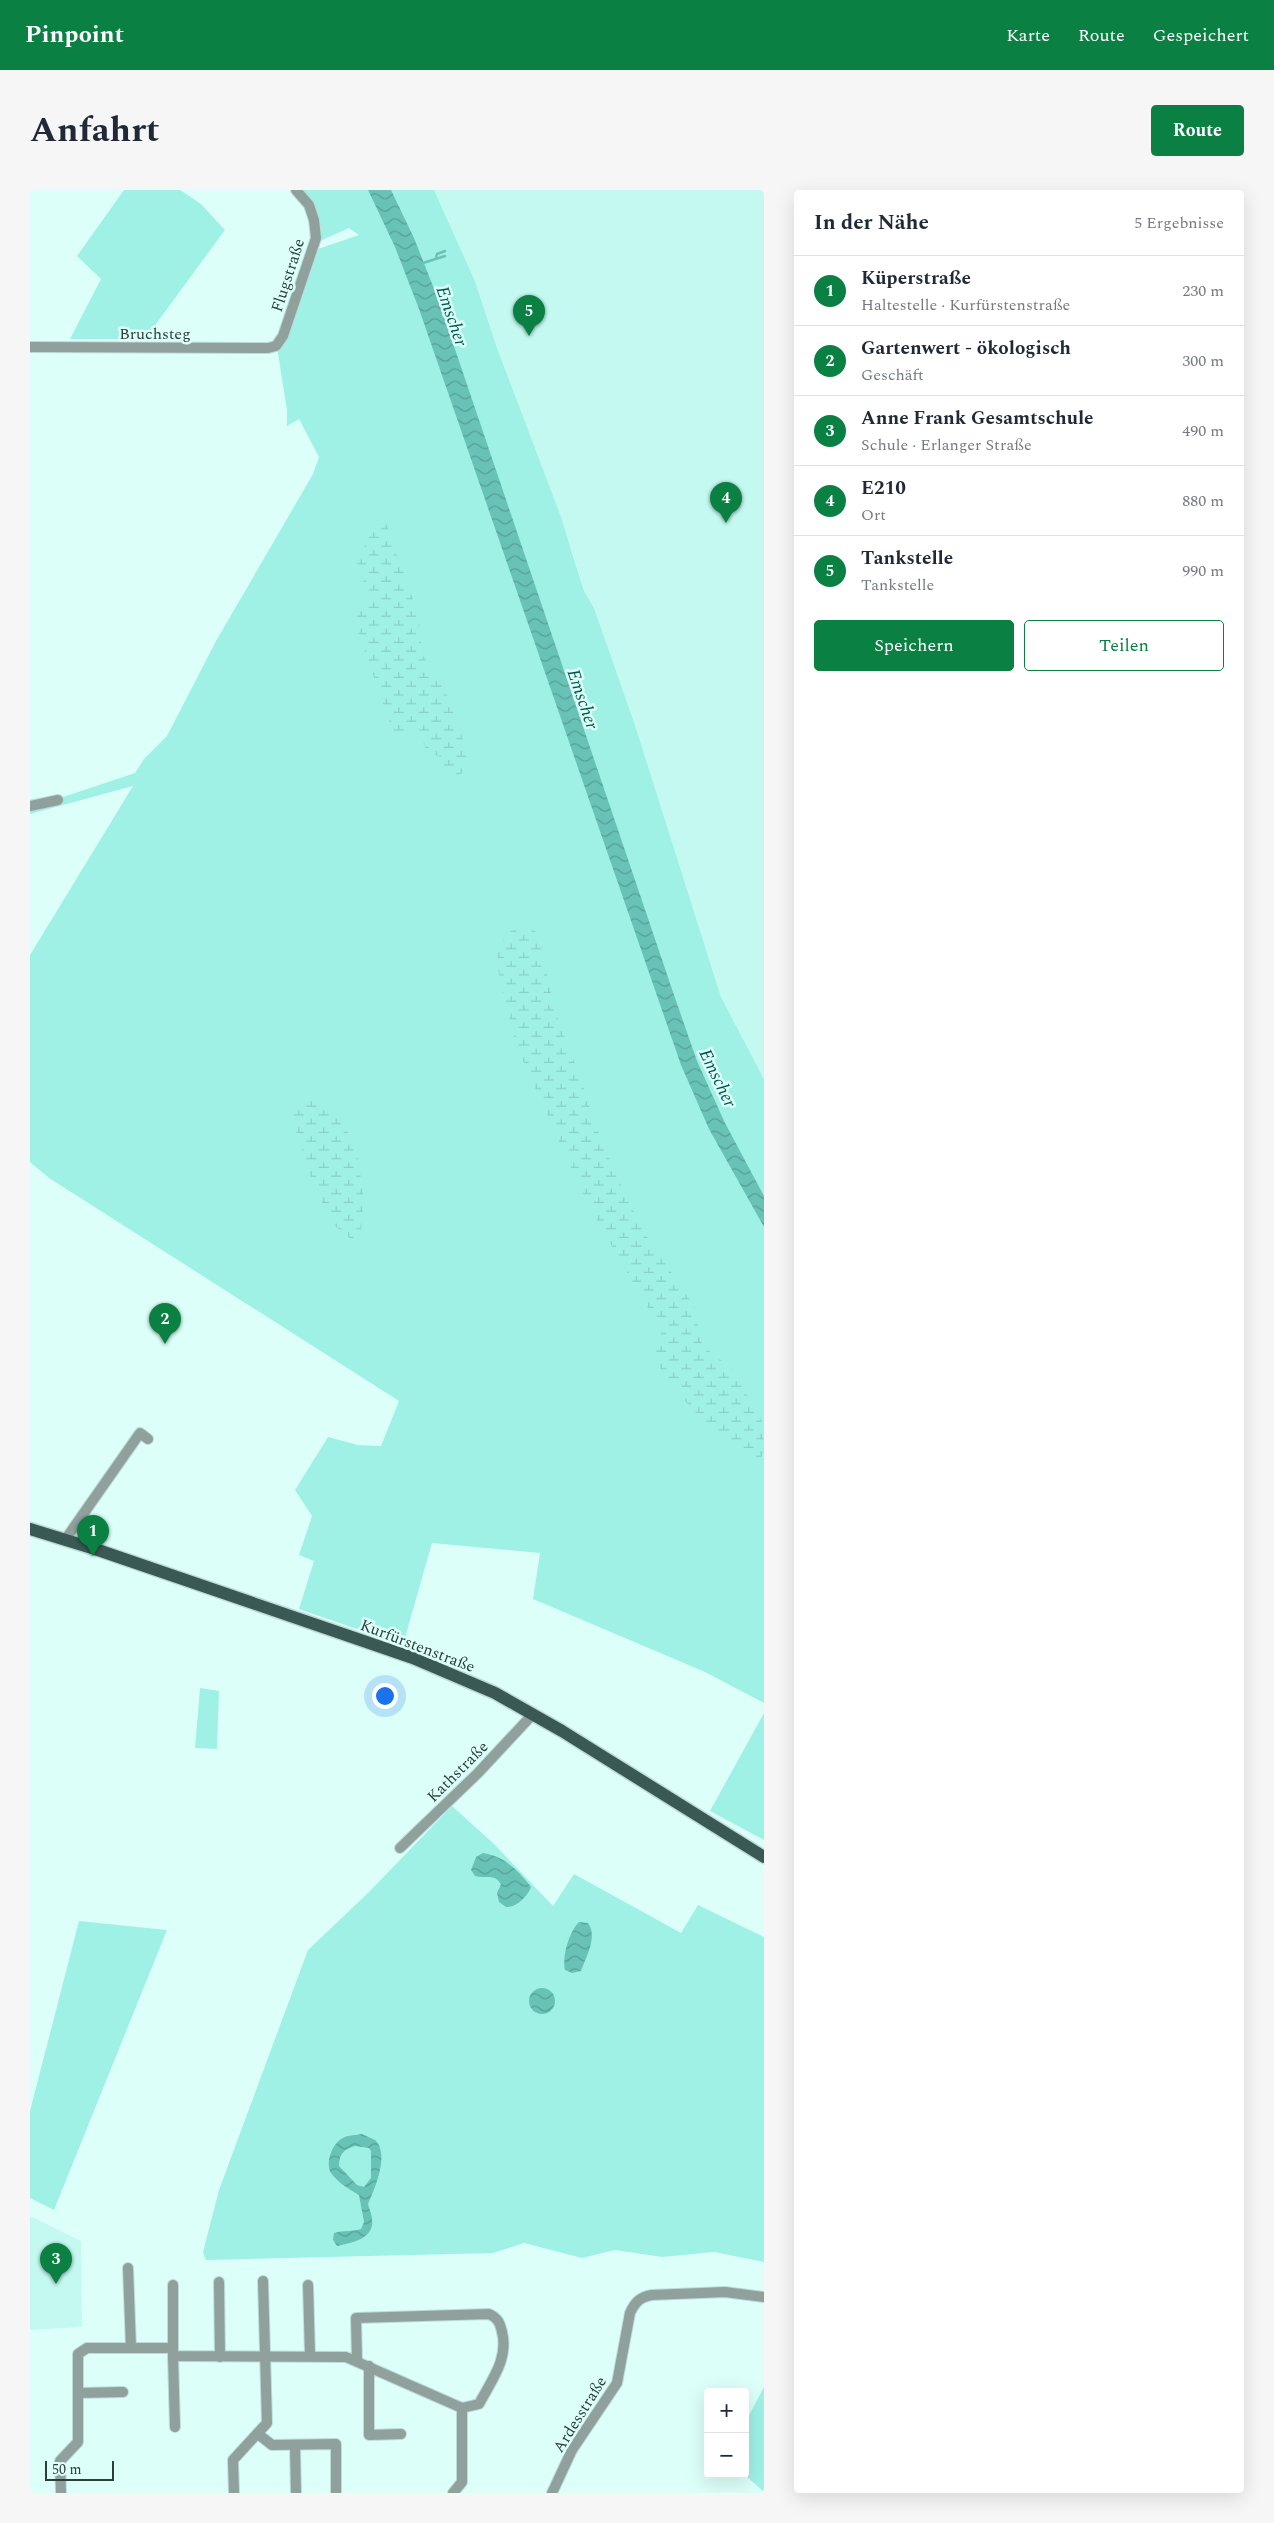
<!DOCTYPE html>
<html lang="de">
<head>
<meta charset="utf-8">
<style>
	body { margin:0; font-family:Spectral,serif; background:#f6f6f7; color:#1f2937 }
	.controls { position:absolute; right:15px; bottom:15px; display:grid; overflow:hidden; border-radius:5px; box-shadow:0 5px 20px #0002 }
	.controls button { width:45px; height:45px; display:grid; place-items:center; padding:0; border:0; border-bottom:1px solid #e0e1e3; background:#fff; color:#1f2937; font:25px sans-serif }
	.scale { position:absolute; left:15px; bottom:12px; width:69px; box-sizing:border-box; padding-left:5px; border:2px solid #2c3d3a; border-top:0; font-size:14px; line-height:18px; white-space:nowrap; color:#2c3d3a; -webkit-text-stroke:4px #ddfff9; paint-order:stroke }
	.you { position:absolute; left:354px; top:1505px; width:18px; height:18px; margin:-12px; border:4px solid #fff; border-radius:50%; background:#1a73e8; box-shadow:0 0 0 8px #1a73e833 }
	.badge { display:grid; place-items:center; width:32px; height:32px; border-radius:50%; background:#0b8043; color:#fff; font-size:16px; font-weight:700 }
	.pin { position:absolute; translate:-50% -41px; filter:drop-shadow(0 1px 2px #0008) }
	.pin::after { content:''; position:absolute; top:26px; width:18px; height:15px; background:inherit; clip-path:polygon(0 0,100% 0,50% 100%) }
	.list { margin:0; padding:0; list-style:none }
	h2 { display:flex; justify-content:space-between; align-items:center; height:65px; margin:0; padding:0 20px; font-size:21px }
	h2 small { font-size:16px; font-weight:400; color:#747a83 }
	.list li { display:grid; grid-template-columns:32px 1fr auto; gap:15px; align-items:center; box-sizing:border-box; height:70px; padding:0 20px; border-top:1px solid #e0e1e3 }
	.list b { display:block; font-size:19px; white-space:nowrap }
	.list p { margin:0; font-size:16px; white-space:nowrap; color:#747a83 }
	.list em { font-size:16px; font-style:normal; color:#747a83 }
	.actions { display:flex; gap:10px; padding:15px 20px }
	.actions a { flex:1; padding:11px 0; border:1px solid #0b8043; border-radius:5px; text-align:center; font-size:18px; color:#0b8043 }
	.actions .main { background:#0b8043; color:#fff }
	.map { position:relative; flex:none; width:734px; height:2303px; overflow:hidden; border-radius:5px }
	header { display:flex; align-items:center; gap:30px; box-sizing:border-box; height:70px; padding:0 25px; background:#0b8043; color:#fff }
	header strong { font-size:24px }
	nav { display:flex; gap:28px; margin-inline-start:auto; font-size:18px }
	.intro { display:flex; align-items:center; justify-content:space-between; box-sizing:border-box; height:120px; padding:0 30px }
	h1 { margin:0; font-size:35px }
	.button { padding:12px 22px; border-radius:5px; background:#0b8043; color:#fff; font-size:18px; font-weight:700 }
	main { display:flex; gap:30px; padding:0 30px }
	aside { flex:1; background:#fff; border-radius:5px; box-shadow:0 5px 20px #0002 }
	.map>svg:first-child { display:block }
	.built { fill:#c4f9f1 }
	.grass { fill:#9ff1e5 }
	.wetland { fill:url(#wetland-marsh) }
	.water { fill:url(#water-waves); fill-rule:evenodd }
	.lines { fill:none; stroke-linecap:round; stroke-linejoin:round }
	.stream { stroke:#69c2b6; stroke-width:2.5 }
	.minor-casing { stroke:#bddcd7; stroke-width:12 }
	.major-casing { stroke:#bddcd7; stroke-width:15 }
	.minor { stroke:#8fa09d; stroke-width:10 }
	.major { stroke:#3a5955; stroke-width:12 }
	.labels { text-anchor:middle; stroke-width:5; stroke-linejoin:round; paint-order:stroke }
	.street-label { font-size:16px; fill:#2c3d3a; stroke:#ddfff9 }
	.water-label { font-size:18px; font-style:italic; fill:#01554d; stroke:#ddfff9 }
</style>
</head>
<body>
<header>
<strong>Pinpoint</strong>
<nav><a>Karte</a><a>Route</a><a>Gespeichert</a></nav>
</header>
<div class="intro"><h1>Anfahrt</h1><a class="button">Route</a></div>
<main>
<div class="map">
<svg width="734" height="2303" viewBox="0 0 734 2303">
	<defs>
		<pattern id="wetland-marsh" width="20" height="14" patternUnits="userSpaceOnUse" patternTransform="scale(1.25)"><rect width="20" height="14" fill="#9ff1e5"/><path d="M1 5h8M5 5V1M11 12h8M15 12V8" fill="none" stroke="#89d0c5"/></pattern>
		<pattern id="water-waves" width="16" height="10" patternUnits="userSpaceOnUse" patternTransform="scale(1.25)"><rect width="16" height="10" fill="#69c2b6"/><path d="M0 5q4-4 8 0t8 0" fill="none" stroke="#579f95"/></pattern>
	</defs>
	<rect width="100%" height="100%" fill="#ddfff9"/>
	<g class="built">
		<path d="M404 0H734V889L691 807 605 535 564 418 554 401 544 366 467 158 445 91Z"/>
		<path d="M0 2026 51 2051 52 2137 0 2140Z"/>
	</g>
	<g class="grass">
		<path d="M94 0H150L171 14 195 40 115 149H40L71 89 47 66Z"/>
		<path d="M269 0H404L445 91 467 158 531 327 554 401 564 418 605 535 691 807 734 889V1513L675 1482 503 1409 510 1363 402 1353 373 1455 269 1419 284 1371 269 1365 282 1326 265 1300 298 1247 328 1255 351 1256 369 1211 19 988 0 972V765L103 596 0 624V618L105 583 114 569 137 546 186 451 283 284 289 267 269 229 257 236V220L247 157 285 60 329 45 319 38 288 52Z"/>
		<path d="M170 1498 189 1501 187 1559 165 1558Z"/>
		<path d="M734 1523V1650L680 1621Z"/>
		<path d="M422 1616 464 1654 523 1716 544 1684 651 1743 668 1715 734 1747V2072L684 2062 632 2067 585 2060 552 2068 494 2053 463 2063 176 2070 173 2062 189 2000 278 1760 339 1702Z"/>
		<path d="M49 1731 137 1740 24 2020 0 2008V1921Z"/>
		<path d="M734 2197V2302L714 2284 715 2233Z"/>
	</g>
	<g class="wetland">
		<path d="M355 330 389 427 392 464 415 500 438 564 435 581 425 588 414 582 413 568 396 561 390 540 377 544 363 542 326 436 328 415 339 408 327 373 346 331Z"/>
		<path d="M490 735 509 743 524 819 551 889 563 929 595 1005 616 1045 664 1116 672 1155 702 1179 731 1228C734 1239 734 1259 731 1269L718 1270C695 1253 638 1199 628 1173 626 1167 625 1160 624 1154L636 1136 617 1117 556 1011 485 853 467 775 469 757 477 744Z"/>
		<path d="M285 908 311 927 327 963 334 1009 331 1040 325 1052 306 1037 285 1000 263 932 264 912Z"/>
	</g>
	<g class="water">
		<path d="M338 0H361L384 48 408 109 644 805 667 871 695 933 734 1006V1037L679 939 651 875 389 119 365 57Z"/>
		<path d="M453 1663C474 1666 488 1680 501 1697 498 1706 486 1718 476 1717L469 1712 467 1703 471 1694C464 1683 456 1689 445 1686L441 1680 446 1667Z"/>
		<path d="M549 1732 558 1733C568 1747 556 1767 551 1781L542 1783 535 1780C532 1766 539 1742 549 1732Z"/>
		<circle cx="512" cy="1811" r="13"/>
		<path d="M332 1944 345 1950C360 1964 345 1998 338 2014 339 2019 342 2024 342 2029 345 2049 321 2053 307 2056L303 2050 304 2043C314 2040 321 2042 331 2039L334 2032 329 2005C319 1999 308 1993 301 1983 295 1973 302 1953 313 1948 318 1945 327 1945 332 1944ZM325 1956 339 1958 341 1961V1988L334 1997 327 1995 309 1976C309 1964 314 1959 325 1956Z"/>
	</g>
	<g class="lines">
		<g class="stream">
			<path d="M406 68 407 64 415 61"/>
			<path d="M393 73 415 66"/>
		</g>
		<defs>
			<g id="minor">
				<path d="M0 157 238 158 246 156 253 146 286 48 284 30 279 15 266 0"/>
				<path d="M0 616 28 610"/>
				<path d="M35 1350 110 1243 118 1249"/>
				<path d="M370 1658 448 1583 503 1524"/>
				<path d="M98 2078 101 2158"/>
				<path d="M189 2092 190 2167"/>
				<path d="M278 2095 280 2165"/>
				<path d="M143 2158V2095"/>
				<path d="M143 2166 145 2237"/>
				<path d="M339 2176V2245L371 2244"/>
				<path d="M48 2203 93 2202"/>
				<path d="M228 2244 242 2255 306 2254V2303"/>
				<path d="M265 2255 266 2303"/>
				<path d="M31 2303 30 2271 48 2252V2164L57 2158H143V2166L316 2167 432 2218 449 2214C461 2191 479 2169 472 2142 470 2133 468 2128 459 2124L326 2128 327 2171"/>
				<path d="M204 2303 203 2270 237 2233 233 2091"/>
				<path d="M423 2303 432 2292V2218"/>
				<path d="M522 2303 542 2260 587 2193 600 2123C605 2112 610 2107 622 2105L695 2102 734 2107"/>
			</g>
			<path id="major" d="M0 1339 65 1359 383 1468 465 1503 532 1541 734 1667"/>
		</defs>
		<use href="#minor" class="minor-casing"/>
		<use href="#major" class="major-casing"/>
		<use href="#minor" class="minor"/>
		<use href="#major" class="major"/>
	</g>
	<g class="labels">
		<g class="street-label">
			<text transform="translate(257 85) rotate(-72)" y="6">Flugstraße</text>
			<text x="125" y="149">Bruchsteg</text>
			<text transform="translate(388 1455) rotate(21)" y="6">Kurfürstenstraße</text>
			<text transform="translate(427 1581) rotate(-45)" y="6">Kathstraße</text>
			<text transform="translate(549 2224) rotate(-58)" y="6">Ardesstraße</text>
		</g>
		<g class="water-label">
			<text transform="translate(422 126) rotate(71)" y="6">Emscher</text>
			<text transform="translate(553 509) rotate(71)" y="6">Emscher</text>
			<text transform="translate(688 888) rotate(64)" y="6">Emscher</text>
		</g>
	</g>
</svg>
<div class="controls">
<button>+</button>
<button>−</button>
</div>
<div class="scale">50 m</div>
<div class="you"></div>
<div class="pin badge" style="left:63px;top:1366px">1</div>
<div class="pin badge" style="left:135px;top:1154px">2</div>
<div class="pin badge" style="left:26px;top:2094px">3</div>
<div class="pin badge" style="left:696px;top:333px">4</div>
<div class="pin badge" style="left:499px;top:146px">5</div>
</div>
<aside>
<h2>In der Nähe<small>5 Ergebnisse</small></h2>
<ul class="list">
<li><span class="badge">1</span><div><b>Küperstraße</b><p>Haltestelle · Kurfürstenstraße</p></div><em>230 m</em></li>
<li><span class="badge">2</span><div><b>Gartenwert - ökologisch</b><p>Geschäft</p></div><em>300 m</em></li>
<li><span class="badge">3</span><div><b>Anne Frank Gesamtschule</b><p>Schule · Erlanger Straße</p></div><em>490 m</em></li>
<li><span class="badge">4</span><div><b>E210</b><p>Ort</p></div><em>880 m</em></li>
<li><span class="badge">5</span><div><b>Tankstelle</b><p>Tankstelle</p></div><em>990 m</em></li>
</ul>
<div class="actions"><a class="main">Speichern</a><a>Teilen</a></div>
</aside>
</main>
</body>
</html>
